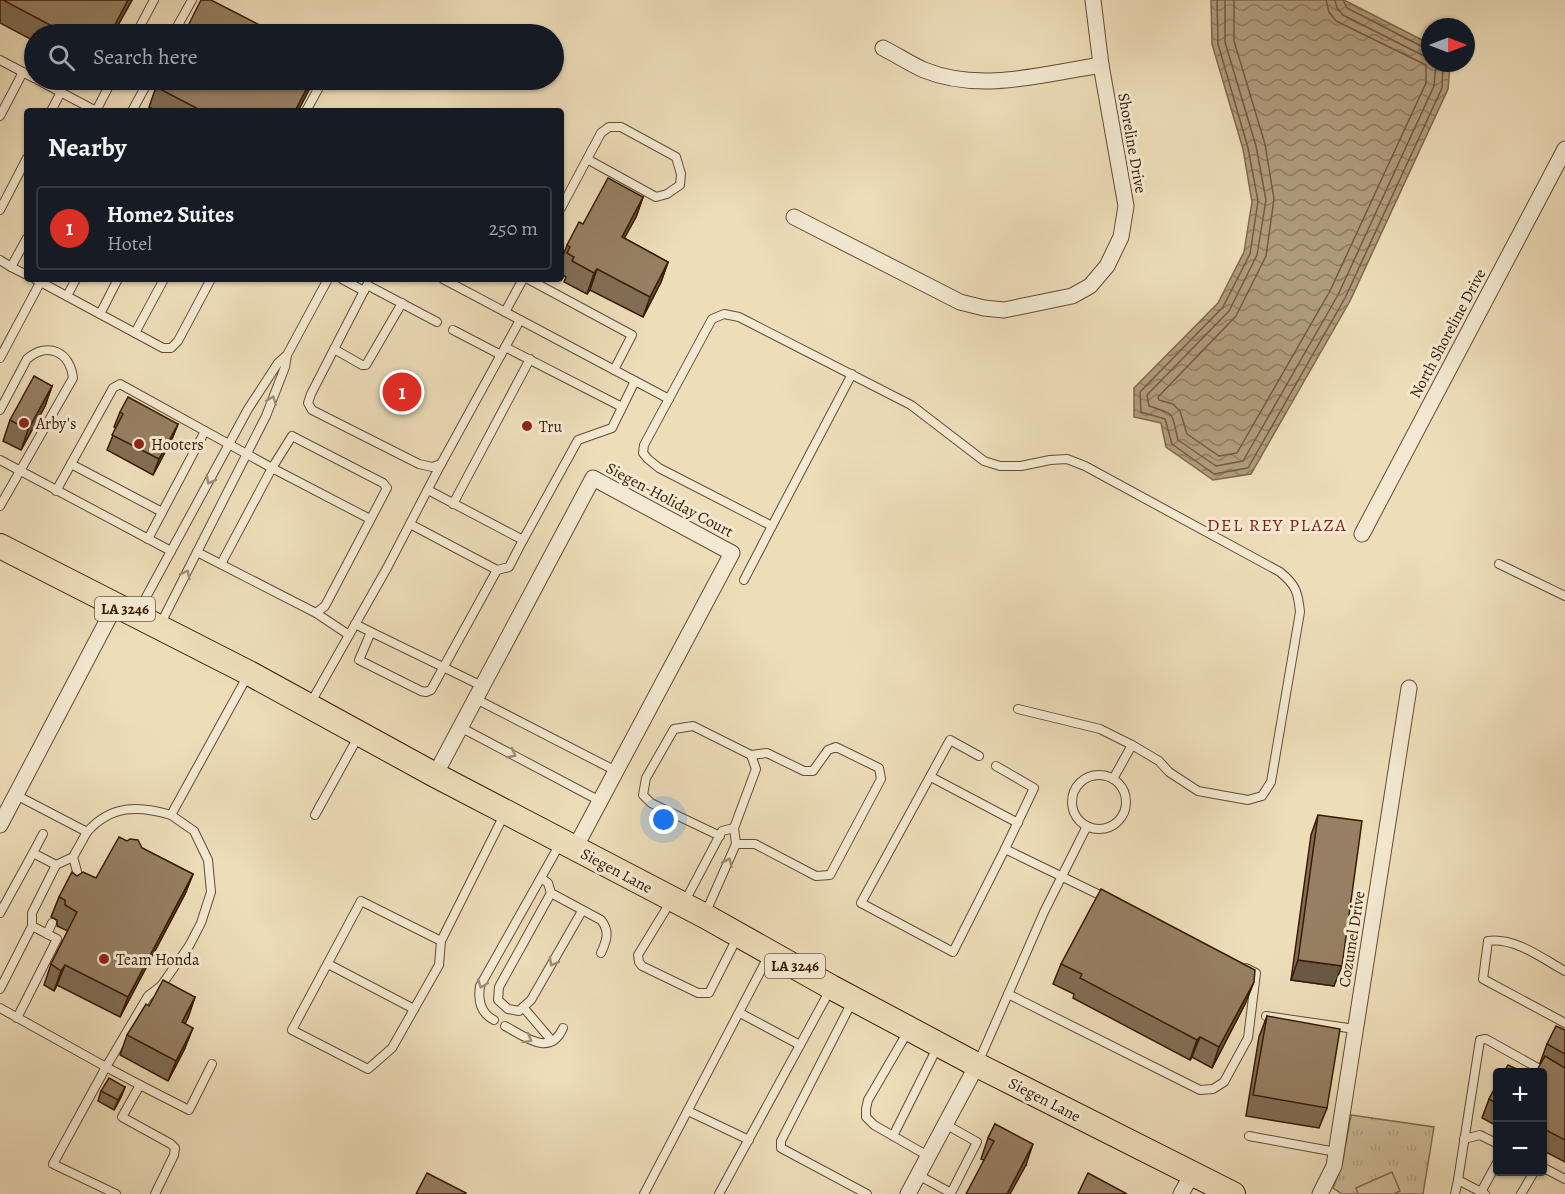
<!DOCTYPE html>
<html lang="en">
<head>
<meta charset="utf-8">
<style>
	body { margin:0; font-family:Alegreya,serif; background:#242831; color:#f1f3f6 }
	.controls { position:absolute; right:18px; bottom:18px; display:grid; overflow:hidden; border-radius:6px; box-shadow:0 2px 4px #0004 }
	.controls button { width:54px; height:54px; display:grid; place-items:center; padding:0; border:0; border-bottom:2px solid #363941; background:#171b24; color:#f1f3f6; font:30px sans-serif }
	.compass { position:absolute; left:1421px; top:18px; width:54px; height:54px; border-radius:50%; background:#171b24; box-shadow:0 2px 4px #0004; rotate:90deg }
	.you { position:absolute; left:664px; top:820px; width:21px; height:21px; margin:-15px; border:4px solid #fff; border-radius:50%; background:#1a73e8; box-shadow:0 0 0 9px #1a73e833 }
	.badge { display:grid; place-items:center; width:39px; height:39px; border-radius:50%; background:#d93025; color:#fff; font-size:20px; font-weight:700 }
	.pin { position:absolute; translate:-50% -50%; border:3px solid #fff; box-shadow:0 2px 6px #0006 }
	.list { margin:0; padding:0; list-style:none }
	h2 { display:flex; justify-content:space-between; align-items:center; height:78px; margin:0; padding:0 24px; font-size:26px }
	h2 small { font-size:20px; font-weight:400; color:#9ea1a6 }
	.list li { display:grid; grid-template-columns:39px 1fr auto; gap:18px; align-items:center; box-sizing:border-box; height:84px; margin:0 12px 12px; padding:0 12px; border:2px solid #363941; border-radius:6px }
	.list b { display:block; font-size:22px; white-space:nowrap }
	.list p { margin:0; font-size:20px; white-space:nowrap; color:#9ea1a6 }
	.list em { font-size:20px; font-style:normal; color:#9ea1a6 }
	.icon { flex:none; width:33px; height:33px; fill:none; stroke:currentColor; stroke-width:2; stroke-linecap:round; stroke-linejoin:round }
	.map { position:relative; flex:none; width:1565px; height:1194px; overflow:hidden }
	.search { position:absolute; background:#171b24; box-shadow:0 2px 4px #0004; left:24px; top:24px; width:540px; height:66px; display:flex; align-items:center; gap:15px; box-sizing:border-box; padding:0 21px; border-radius:33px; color:#9ea1a6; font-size:22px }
	.panel { position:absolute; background:#171b24; box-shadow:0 2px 4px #0004; left:24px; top:108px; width:540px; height:174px; border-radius:6px }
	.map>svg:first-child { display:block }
	.grass { fill:url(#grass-tufts); stroke:#836b4f; stroke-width:1.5 }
	.pitch { fill:#cebc9a; stroke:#836b4f; stroke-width:1.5 }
	.water { fill:url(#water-waves); stroke:#7f674b; stroke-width:1.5 }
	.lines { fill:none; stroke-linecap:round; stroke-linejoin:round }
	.shore { stroke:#745a40; stroke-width:1.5 }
	.service-casing { stroke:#654b31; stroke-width:10 }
	.minor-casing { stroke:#654b31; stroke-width:17 }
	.primary-casing { stroke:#381a04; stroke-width:26 }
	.service { stroke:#f3e9d2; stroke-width:8 }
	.minor { stroke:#f3e9d2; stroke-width:15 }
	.primary { stroke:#edddb9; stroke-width:24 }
	.wall { fill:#816d54; stroke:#381a04; stroke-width:1.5 }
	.shaded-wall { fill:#695945; stroke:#381a04; stroke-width:1.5 }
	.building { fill:#967f62; stroke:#381a04; stroke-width:1.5 }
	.oneway { stroke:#9f8c75 }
	.poi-dot { fill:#8f2418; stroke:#f3e9d2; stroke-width:2 }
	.labels { text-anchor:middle; stroke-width:6; stroke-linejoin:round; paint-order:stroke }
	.shield { fill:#f3e9d2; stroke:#705842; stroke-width:1.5 }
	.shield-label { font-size:15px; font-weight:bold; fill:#381a04 }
	.street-label { font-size:16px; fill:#381a04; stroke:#f3e9d2 }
	.poi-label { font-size:16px; fill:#381a04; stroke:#f3e9d2; text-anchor:start }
	.neighbourhood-label { font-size:18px; letter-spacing:1.5px; fill:#7a1f14; stroke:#f3e9d2 }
</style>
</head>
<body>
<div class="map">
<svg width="1565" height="1194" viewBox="0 0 1565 1194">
	<defs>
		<pattern id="grass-tufts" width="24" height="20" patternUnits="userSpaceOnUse" patternTransform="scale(1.5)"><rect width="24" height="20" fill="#cebc9a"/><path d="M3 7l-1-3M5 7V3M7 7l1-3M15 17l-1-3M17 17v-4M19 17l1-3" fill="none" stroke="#b2a183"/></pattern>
		<pattern id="water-waves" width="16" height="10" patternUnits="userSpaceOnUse" patternTransform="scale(1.5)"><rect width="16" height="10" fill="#af9b7b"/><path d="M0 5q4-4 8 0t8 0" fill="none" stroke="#8f7e63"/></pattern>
	</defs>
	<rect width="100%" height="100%" fill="#edddb9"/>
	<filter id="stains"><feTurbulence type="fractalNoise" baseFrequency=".00333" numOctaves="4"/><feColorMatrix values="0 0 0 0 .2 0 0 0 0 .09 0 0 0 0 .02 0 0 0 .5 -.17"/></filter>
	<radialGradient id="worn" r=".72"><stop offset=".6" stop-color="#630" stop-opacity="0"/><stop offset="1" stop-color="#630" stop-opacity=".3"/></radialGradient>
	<path class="grass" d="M1351 1115 1434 1127 1423 1194H1342L1333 1188 1342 1165Z"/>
	<path class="pitch" d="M1392 1172 1400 1191 1394 1194H1358L1356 1188Z"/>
	<path class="water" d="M1211 0H1344L1430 44V63H1448L1450 66 1448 89 1350 301 1251 474 1213 480 1166 447 1161 423 1134 417V388L1218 303 1244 252 1252 202 1243 149 1212 44Z"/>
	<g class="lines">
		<g class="shore">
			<path d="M1217 0 1218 44 1248 148 1258 201 1250 254 1223 307 1140 392 1141 412 1165 419 1172 444 1214 474 1248 468 1345 298 1442 88 1443 63"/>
			<path d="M1225 0V42L1256 146 1266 200 1257 255 1229 311 1147 395 1149 406C1177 415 1171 412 1178 440L1216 466 1243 461 1338 295 1434 86 1436 63"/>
			<path d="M1234 0V41L1265 144 1274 199 1266 256 1236 316 1158 397 1159 400 1173 404 1180 411 1187 434 1219 456 1237 453 1330 291 1426 83V65L1336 21 1329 12 1326 0"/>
			<path d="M1335 0 1337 8 1343 15 1422 55 1430 56"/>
			<path d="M1343 0 1347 8 1425 48 1430 49"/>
		</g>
		<defs>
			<g id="service">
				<path d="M136 34 154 0"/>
				<path d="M173 34 192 0"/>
				<path d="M0 60 34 78"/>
				<path d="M38 80 96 111"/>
				<path d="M51 111 61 92"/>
				<path d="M96 111 112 80"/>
				<path d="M132 111 149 80"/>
				<path d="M306 111 323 80"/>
				<path d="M0 116 23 72"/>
				<path d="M561 208 601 133 609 127H621L676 157 681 174 680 185 667 194 656 197 587 159"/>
				<path d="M0 210 27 158"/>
				<path d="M0 260 11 267 27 238"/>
				<path d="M11 267 27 275"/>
				<path d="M35 279 163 348H171L178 341 211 279"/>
				<path d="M342 279 364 291"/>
				<path d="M443 279 669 399"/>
				<path d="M528 279 632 335 614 370"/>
				<path d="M67 296 76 279"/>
				<path d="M505 312 523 279"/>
				<path d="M100 314 118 279"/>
				<path d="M437 322 367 285 311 394 308 403 312 410 419 464 432 467 441 464 520 320"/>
				<path d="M453 330 501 355"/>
				<path d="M135 333 164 279"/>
				<path d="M505 347 622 407"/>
				<path d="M334 349 362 365H366L402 303"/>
				<path d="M287 355 328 279"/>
				<path d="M0 358 42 279"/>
				<path d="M852 374 772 526 659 468 648 459 643 453 644 445 712 319 724 314 739 317 911 405 984 461 1000 466H1021L1050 460 1067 459 1085 466 1280 572C1296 585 1298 592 1300 612L1271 782 1262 796 1248 800 1198 791 1169 772 1159 761 1132 745 1113 779"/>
				<path d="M0 410 27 359C48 341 70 352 73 378L0 506"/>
				<path d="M0 460 171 551"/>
				<path d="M71 464 162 512"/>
				<path d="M428 490 523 540 578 440 612 428 635 381"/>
				<path d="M56 491 113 388 120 384 272 468 292 436 383 483 387 488 325 606 316 613 197 552"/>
				<path d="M453 504 530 359"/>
				<path d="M148 539 205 431"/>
				<path d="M221 564 272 468 370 519"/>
				<path d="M1499 564 1565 596"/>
				<path d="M497 570 509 567 523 540"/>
				<path d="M744 580 772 526"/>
				<path d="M138 612 248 409 278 363 287 355 285 367 266 416 160 625"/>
				<path d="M316 613 349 635"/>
				<path d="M355 624 371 632 359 660 421 691 426 692 431 690 497 570 410 524"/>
				<path d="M371 632 482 686"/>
				<path d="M476 699 616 771"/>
				<path d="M310 704 387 568 442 462"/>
				<path d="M1018 709 1100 729 1132 745"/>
				<path d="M460 727 600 801"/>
				<path d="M979 756 950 740 861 903 953 952 1005 849"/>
				<path d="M996 766 1034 788 1005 849 1106 898"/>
				<circle cx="1099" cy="802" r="27"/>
				<path d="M931 777 1018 823"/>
				<path d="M16 795 87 832C111 805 138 805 171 815"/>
				<path d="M315 815 358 737"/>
				<path d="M43 834 33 853 56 865"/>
				<path d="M720 836 651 803 643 795 646 778 674 729 693 726 751 755 756 769 734 828"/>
				<path d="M736 844H755L816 876 830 875 881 779 879 768 836 747 828 750 813 771H804L767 753 751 755"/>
				<path d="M73 857 78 875 74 883"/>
				<path d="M541 878 548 883 551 893 601 920C610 931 607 940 601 953"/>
				<path d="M551 893 499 987 498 1000 508 1009 519 1011 531 1000 582 911"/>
				<path d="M671 901 638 955 639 962 642 966 698 993H709L737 938"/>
				<path d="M684 903 722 831 734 828 736 844 705 914"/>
				<path d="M0 913 33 853"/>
				<path d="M32 926V913L56 865 73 857 87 832"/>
				<path d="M47 934 52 923"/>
				<path d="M441 941 361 901 292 1030 368 1069 392 1048 439 965 441 941 504 815"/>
				<path d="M328 964 414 1009"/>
				<path d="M1565 971C1543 959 1515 937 1488 941L1483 979 1565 1023"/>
				<path d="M0 989 32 926 57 939 17 1018"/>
				<path d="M1008 994 1200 1090 1213 1089 1224 1082 1248 1038 1256 973 1246 968"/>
				<path d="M853 1000 781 1141V1148L867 1194"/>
				<path d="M523 1007 552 1041"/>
				<path d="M0 1008 106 1067 148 996 161 986 189 946 201 923 211 892 208 860 194 831 171 815 248 675"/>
				<path d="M740 1013 800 1045"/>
				<path d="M1266 1016 1355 1029"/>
				<path d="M494 1020C480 1013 478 999 480 986L561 842"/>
				<path d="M505 1026C524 1036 550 1058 563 1028"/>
				<path d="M907 1033 868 1100 866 1109V1117L874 1125 928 1156"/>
				<path d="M978 1063 1044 912 1087 826"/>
				<path d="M140 1085 189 1110 212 1064"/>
				<path d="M688 1111 749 1140"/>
				<path d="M893 1136 937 1048"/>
				<path d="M1249 1136 1336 1152"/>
				<path d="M1464 1139 1480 1135 1498 1144"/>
				<path d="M1542 1167 1565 1179"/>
				<path d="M918 1175 951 1193 977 1142 945 1124"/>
				<path d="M1481 1192 1498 1161"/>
				<path d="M116 1194 53 1164 106 1067 140 1085 122 1117 171 1144 175 1148 174 1155 155 1194"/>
				<path d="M644 1194 769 955"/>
				<path d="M719 1194 830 990"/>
				<path d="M1455 1194 1458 1180"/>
				<path d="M1485 1194 1458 1180 1480 1040 1486 1039 1545 1072"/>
				<path d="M1521 1194 1534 1172"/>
			</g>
			<g id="minor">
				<path d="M883 48C897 55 910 64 924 70 980 93 1044 74 1101 65"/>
				<path d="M794 217 960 302 984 308 1004 310 1072 296 1090 286 1107 266 1121 237 1126 206 1101 65 1093 0"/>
				<path d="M1362 534 1565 149"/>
				<path d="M435 775 593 478 732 553 575 848"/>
				<path d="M0 825 116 604"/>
				<path d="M908 1194 977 1065"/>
				<path d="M1181 1194 1192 1174"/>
				<path d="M1320 1194 1334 1166 1409 688"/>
			</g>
			<path id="primary" d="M0 546 249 673 435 775 705 916 831 987 977 1065 1233 1194"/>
		</defs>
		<use href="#service" class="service-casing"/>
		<use href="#minor" class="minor-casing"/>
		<use href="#primary" class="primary-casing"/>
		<use href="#service" class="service"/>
		<use href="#minor" class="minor"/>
		<use href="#primary" class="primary"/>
	</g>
	<g class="wall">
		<path d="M0 0H132L113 34H34V41L0 23Z"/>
		<path d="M160 80H314L298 111H156L149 107 156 87Z"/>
		<path d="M643 197 636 217 624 238 668 262 661 282 643 317 590 290 587 294 564 282 566 277 561 274 562 267 561 266V261L567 245 583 224Z"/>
		<path d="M52 386 45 406 21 450 3 441 10 420Z"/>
		<path d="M120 412 178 424 172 439 153 475 107 450 116 428 114 427Z"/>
		<path d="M1318 815 1334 986 1291 980 1311 835Z"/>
		<path d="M142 848 193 874 185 894 120 1017 57 985 54 991 44 985 51 964 68 931 57 926V920L51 917 59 897 77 876 96 878Z"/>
		<path d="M1061 964 1246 1002 1212 1068 1192 1057 1190 1060 1073 998 1074 994 1053 984Z"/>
		<path d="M195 997 185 1024V1048L168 1081 120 1055 127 1035 149 1006Z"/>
		<path d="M1267 1016 1327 1108 1319 1128 1246 1116 1259 1037Z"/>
		<path d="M1565 1030V1162L1542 1150V1072L1541 1063H1540L1547 1044Z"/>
		<path d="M1497 1084V1126L1482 1118 1489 1099Z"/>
		<path d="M125 1087 121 1097 114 1110 98 1101 101 1091Z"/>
		<path d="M995 1124 1026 1165 984 1160 981 1159 988 1138Z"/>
	</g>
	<g class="shaded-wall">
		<path d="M128 0H132L113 34H110Z"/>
		<path d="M311 80H314L298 111H295Z"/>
		<path d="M643 197 636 217 614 257 622 237Z"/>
		<path d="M668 262 661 282 643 317 650 297Z"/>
		<path d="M597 269 590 290 587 294 594 273Z"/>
		<path d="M52 386 45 406 21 450 28 430Z"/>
		<path d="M178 424 172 439 153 475 159 459Z"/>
		<path d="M193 874 185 894 120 1017 128 997Z"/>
		<path d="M1298 960 1342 966 1334 986 1291 980Z"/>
		<path d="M65 965 57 985 54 991 61 971Z"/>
		<path d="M1254 982 1246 1002 1212 1068 1219 1047Z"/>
		<path d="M195 997 188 1018 175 1042 182 1022Z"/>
		<path d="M193 1028 185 1048 168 1081 176 1061Z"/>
		<path d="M1200 1037 1192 1057 1190 1060 1197 1040Z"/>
		<path d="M125 1087 121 1097 114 1110 118 1100Z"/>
		<path d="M1033 1144 1026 1165 1010 1194H1007Z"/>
	</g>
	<g class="building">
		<path d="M3 0H128L110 34H67Z"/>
		<path d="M201 0H211L277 34H184Z"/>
		<path d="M160 80H311L295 111H202L156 87Z"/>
		<path d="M608 178 643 197 622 237 668 262 650 297 597 269 594 273 572 261 574 257 567 253 570 247 567 245 579 222 583 224Z"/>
		<path d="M34 376 52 386 28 430 10 420Z"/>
		<path d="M128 397 178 424 159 459 112 435 123 414 120 412Z"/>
		<path d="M1318 815 1362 821 1342 966 1298 960Z"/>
		<path d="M119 837 127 841 130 839 138 840 142 848 193 874 128 997 65 965 61 971 51 964 77 912 65 905V900L59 897 72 872 77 876 83 872 96 878Z"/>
		<path d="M1101 889 1255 970 1254 982 1219 1047 1200 1037 1197 1040 1080 978 1082 974 1061 964Z"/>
		<path d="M163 980 195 997 182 1022 193 1028 176 1061 127 1035 146 1004 149 1006Z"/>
		<path d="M1267 1016 1340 1029 1327 1108 1253 1095Z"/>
		<path d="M1556 1026 1565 1030V1054L1547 1044Z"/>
		<path d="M1545 1056 1565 1068V1140L1542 1128V1072H1536Z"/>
		<path d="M1508 1065 1523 1072H1504Z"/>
		<path d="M109 1078 125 1087 118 1100 101 1091Z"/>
		<path d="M1497 1084V1104L1489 1099Z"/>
		<path d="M995 1124 1033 1144 1007 1194H966L994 1141 988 1138Z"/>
		<path d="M427 1173 466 1193V1194H416Z"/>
		<path d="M1088 1173 1127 1194H1078Z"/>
	</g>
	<defs><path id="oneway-chevron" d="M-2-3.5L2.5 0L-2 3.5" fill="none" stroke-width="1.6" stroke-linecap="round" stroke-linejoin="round" transform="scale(1.5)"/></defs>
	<g class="oneway">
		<use href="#oneway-chevron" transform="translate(272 400) rotate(-69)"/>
		<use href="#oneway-chevron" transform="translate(210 480) rotate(118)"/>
		<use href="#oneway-chevron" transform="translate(186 574) rotate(-64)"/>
		<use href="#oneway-chevron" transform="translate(512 754) rotate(28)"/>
		<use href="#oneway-chevron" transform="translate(728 862) rotate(-66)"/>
		<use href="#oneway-chevron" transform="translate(553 962) rotate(119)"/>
		<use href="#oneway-chevron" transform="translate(482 984) rotate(111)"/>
		<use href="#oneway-chevron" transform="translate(528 1039) rotate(29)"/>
	</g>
	<g class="poi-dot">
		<circle cx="24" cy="423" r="6"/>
		<circle cx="527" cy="426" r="6"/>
		<circle cx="139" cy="444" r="6"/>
		<circle cx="104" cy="959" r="6"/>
	</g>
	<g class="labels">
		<g class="shield">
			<rect x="95" y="597" width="60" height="24" rx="4.5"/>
			<rect x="765" y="954" width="60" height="24" rx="4.5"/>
		</g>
		<g class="shield-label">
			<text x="125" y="614">LA 3246</text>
			<text x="795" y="971">LA 3246</text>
		</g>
		<g class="street-label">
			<text transform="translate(1133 143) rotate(80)" y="6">Shoreline Drive</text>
			<text transform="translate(1447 333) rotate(-62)" y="6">North Shoreline Drive</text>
			<text transform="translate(670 499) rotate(28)" y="6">Siegen-Holiday Court</text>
			<text transform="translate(617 870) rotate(28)" y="6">Siegen Lane</text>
			<text transform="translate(1351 939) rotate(-81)" y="6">Cozumel Drive</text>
			<text transform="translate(1045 1099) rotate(27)" y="6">Siegen Lane</text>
		</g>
		<g class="poi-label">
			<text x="36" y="429">Arby's</text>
			<text x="539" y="432">Tru</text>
			<text x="151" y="450">Hooters</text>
			<text x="116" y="965">Team Honda</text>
		</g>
		<g class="neighbourhood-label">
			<text x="1277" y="531">DEL REY PLAZA</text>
		</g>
	</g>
	<rect width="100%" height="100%" filter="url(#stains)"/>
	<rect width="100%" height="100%" fill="url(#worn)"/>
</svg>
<div class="controls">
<button>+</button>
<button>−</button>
</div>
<svg class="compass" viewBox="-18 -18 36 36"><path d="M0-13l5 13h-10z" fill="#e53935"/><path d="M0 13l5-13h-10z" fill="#9ea1a6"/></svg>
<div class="you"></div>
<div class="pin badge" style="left:402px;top:392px">1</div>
<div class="search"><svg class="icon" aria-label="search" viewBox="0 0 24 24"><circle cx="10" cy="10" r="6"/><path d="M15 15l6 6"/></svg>Search here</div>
<section class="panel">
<h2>Nearby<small></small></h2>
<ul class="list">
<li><span class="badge">1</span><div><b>Home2 Suites</b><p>Hotel</p></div><em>250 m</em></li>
</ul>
</section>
</div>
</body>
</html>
